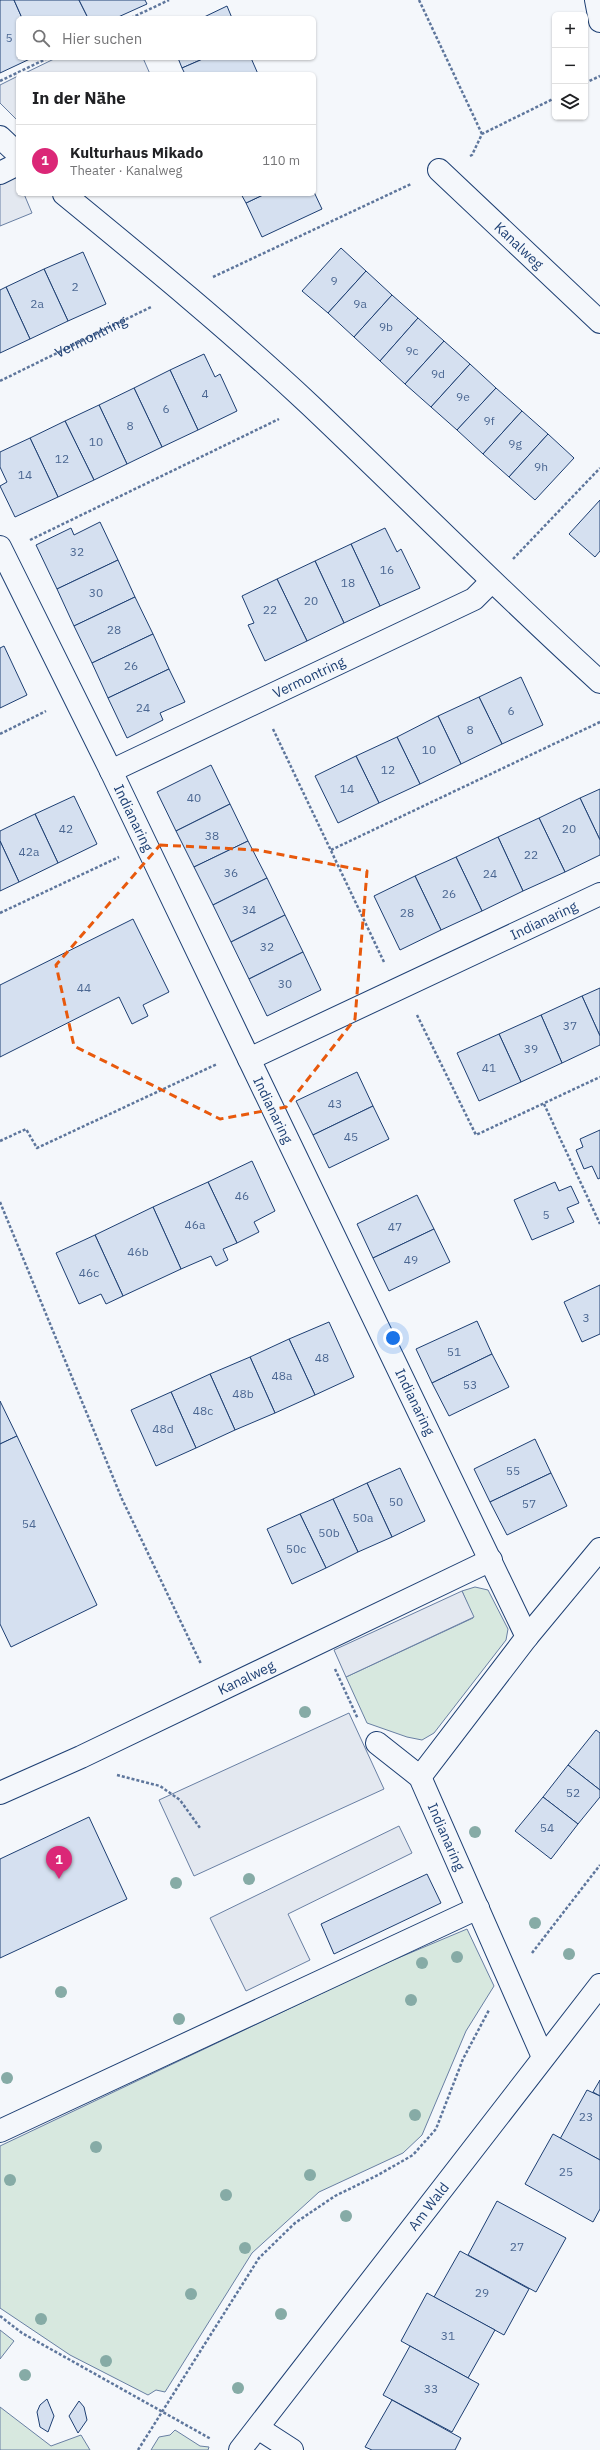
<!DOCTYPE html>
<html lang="de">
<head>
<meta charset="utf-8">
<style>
	body { margin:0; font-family:"IBM Plex Sans",sans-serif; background:#f2f2f2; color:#202124 }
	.controls { position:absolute; right:12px; top:12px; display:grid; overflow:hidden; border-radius:6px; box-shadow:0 1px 3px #0004 }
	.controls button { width:36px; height:36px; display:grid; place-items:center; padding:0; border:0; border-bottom:1px solid #e0e0e0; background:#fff; color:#202124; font:20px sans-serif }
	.you { position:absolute; left:393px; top:1338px; width:14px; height:14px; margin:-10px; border:3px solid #fff; border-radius:50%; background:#1a73e8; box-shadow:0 0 0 6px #1a73e833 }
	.badge { display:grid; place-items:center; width:26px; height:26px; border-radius:50%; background:#db2777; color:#fff; font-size:13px; font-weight:700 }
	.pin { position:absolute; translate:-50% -33px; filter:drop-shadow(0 1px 2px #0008) }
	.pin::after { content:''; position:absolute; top:21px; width:14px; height:12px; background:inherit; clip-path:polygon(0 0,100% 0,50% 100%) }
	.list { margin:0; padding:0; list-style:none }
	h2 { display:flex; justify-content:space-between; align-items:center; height:52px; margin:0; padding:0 16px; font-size:17px }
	h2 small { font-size:13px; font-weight:400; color:#757577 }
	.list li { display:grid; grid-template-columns:26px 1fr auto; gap:12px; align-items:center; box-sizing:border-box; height:72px; padding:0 16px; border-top:1px solid #e0e0e0 }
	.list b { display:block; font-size:15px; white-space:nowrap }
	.list p { margin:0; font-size:13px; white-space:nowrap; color:#757577 }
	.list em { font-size:13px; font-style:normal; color:#757577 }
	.icon { flex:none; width:22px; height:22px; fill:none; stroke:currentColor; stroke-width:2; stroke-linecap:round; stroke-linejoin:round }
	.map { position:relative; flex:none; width:600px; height:2450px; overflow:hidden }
	.search { position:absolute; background:#fff; box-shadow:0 1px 3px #0004; left:16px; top:16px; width:300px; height:44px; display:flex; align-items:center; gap:10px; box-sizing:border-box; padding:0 14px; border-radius:6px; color:#757577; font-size:15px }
	.panel { position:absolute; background:#fff; box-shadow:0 1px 3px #0004; left:16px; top:72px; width:300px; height:124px; border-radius:6px }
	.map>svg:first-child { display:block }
	.green { fill:#d7e8df; stroke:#687fa3 }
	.parking { fill:#e3e8f0; stroke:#687fa3 }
	.building { fill:#d5e0f0; stroke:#1d3f73 }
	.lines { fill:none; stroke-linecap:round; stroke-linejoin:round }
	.minor-casing { stroke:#1d3f73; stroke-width:24 }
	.major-casing { stroke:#1d3f73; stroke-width:24 }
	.path { stroke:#5e769c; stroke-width:2.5; stroke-dasharray:3 2; stroke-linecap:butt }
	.minor { stroke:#f4f7fb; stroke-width:22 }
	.major { stroke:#f4f7fb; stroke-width:22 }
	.tree { fill:#86aba6 }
	.marked { fill:none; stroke:#e8590c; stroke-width:3; stroke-dasharray:8 5; stroke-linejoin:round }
	.labels { text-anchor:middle; stroke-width:3; stroke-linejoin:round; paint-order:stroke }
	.number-label { font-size:12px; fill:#4b6792 }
	.street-label { font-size:14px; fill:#1d3f73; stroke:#f4f7fb }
</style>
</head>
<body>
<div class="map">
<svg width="600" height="2450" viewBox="0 0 600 2450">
	<rect width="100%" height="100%" fill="#f4f7fb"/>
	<g class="green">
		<path d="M475 1587 488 1590 508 1629 506 1640 434 1733 422 1740 407 1737 367 1723 346 1677 473 1618 462 1591Z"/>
		<path d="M467 1929 494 1986 466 2031 422 2135 403 2153 319 2192 252 2253 165 2392 156 2390 148 2395 70 2355 0 2308V2146L379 1966Z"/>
		<path d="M0 2330 14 2341 0 2359Z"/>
		<path d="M0 2407 51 2446 81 2435 90 2450H0Z"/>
		<path d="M175 2430 200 2446 209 2447 208 2450H151L159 2437 170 2435Z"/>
	</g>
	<g class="parking">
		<path d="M56 58H143L150 74H23Z"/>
		<path d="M18 76V121L0 103V85Z"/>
		<path d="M14 168 18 179V194H24L32 213 0 226V174Z"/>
		<path d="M462 1591 474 1617 346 1677 334 1650Z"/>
		<path d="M349 1713 384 1789 194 1876 159 1800Z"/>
		<path d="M399 1826 412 1853 288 1914 310 1960 246 1991 210 1918Z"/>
	</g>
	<g class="building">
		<path d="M0 0H14L22 18H18V58H32L0 73Z"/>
		<path d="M14 0H79L88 18H22Z"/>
		<path d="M79 0H145L147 4 116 18H88Z"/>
		<path d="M227 6 232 18H202Z"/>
		<path d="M178 58H205L182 68Z"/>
		<path d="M205 58H251L258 74H185L182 68Z"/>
		<path d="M314 192 322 209 262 237 246 203 265 194Z"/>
		<path d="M241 194H265L246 203Z"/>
		<path d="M341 248 366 271 328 313 302 291Z"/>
		<path d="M83 252 106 304 68 321 44 269Z"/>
		<path d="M44 269 68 321 30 339 6 287Z"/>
		<path d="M366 271 392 295 354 337 328 313Z"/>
		<path d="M6 287 30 339 0 353V290Z"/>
		<path d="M392 295 418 318 380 361 354 337Z"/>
		<path d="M418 318 444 341 405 384 380 361Z"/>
		<path d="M444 341 470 364 431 407 405 384Z"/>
		<path d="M204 354 215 377 220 374 237 411 198 430 170 370Z"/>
		<path d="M470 364 496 388 457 430 431 407Z"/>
		<path d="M170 370 198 430 162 447 134 388Z"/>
		<path d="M134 388 162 447 127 464 99 405Z"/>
		<path d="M496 388 522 411 483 454 457 430Z"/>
		<path d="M99 405 127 464 94 480 65 421Z"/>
		<path d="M522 411 548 434 509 477 483 454Z"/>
		<path d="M65 421 94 480 58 497 30 438Z"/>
		<path d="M548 434 574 458 535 500 509 477Z"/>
		<path d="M30 438 58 497 15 517 0 486 7 482 0 467V452Z"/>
		<path d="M600 500V551L595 557 569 534Z"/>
		<path d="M100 522 118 560 57 589 36 545 71 528 74 535Z"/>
		<path d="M385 528 397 552 401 549 420 588 380 606 351 544Z"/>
		<path d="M351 544 380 606 344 623 315 561Z"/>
		<path d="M118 560 135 597 74 626 57 589Z"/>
		<path d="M315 561 344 623 307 641 277 579Z"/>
		<path d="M277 579 307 641 265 661 248 625 254 623 242 596Z"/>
		<path d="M135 597 153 634 92 663 74 626Z"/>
		<path d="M153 634 169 669 108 698 92 663Z"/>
		<path d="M4 646 27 695 0 708V648Z"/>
		<path d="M169 669 185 702 160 713 163 720 127 738 108 698Z"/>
		<path d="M521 677 543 725 502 744 479 697Z"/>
		<path d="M479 697 502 744 461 764 438 716Z"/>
		<path d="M438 716 461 764 420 784 397 737Z"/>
		<path d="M397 737 420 784 379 803 356 756Z"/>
		<path d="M356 756 379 803 338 823 315 776Z"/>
		<path d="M211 765 230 804 176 831 157 792Z"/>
		<path d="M600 789V840L580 798Z"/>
		<path d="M74 796 97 844 58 863 35 814Z"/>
		<path d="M580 798 600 840V855L565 872 539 818Z"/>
		<path d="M230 804 248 841 194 867 176 831Z"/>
		<path d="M35 814 58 863 19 882 0 841V831Z"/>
		<path d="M539 818 565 872 523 891 498 837Z"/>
		<path d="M498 837 523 891 482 911 456 857Z"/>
		<path d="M0 841 19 882 0 891Z"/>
		<path d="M248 841 267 878 213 905 194 867Z"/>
		<path d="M456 857 482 911 441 930 415 876Z"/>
		<path d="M415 876 441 930 400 950 374 896Z"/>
		<path d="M267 878 285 915 231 942 213 905Z"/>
		<path d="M285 915 303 952 249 979 231 942Z"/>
		<path d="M133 919 169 992 143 1005 148 1016 132 1024 119 997 0 1057V985Z"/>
		<path d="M303 952 321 990 267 1016 249 979Z"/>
		<path d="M600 988V1036L582 996Z"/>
		<path d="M582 996 600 1036V1045L562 1063 541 1015Z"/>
		<path d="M541 1015 562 1063 521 1082 499 1034Z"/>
		<path d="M499 1034 521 1082 479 1101 457 1053Z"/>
		<path d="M357 1072 373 1106 313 1135 296 1101Z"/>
		<path d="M373 1106 389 1139 329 1168 313 1135Z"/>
		<path d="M600 1130V1178L598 1179 592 1166 584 1169 576 1150 583 1147 580 1139Z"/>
		<path d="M252 1161 275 1211 254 1222 259 1232 237 1243 208 1182Z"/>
		<path d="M208 1182 237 1243 223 1249 228 1260 216 1266 211 1256 181 1269 153 1207Z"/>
		<path d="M555 1182 559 1191 571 1186 579 1203 567 1208 574 1222 532 1240 514 1200Z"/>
		<path d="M417 1195 434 1229 373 1258 357 1224Z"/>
		<path d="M153 1207 181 1269 123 1296 95 1235Z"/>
		<path d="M434 1229 450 1262 389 1291 373 1258Z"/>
		<path d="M95 1235 123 1296 106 1304 101 1294 79 1304 56 1253Z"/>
		<path d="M600 1285V1334L582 1342 564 1302Z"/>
		<path d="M477 1321 492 1354 432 1383 416 1349Z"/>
		<path d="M329 1322 354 1377 315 1395 289 1339Z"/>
		<path d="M289 1339 315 1395 275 1413 250 1357Z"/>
		<path d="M492 1354 509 1387 449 1416 432 1383Z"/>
		<path d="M250 1357 275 1413 235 1430 210 1374Z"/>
		<path d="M210 1374 235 1430 196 1448 171 1392Z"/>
		<path d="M171 1392 196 1448 156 1466 131 1410Z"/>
		<path d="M0 1401 17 1436 0 1444Z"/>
		<path d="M17 1436 97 1605 11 1647 0 1624V1444Z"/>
		<path d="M535 1439 551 1473 490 1502 474 1469Z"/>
		<path d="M400 1468 425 1521 392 1537 367 1483Z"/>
		<path d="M551 1473 567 1506 507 1535 490 1502Z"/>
		<path d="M367 1483 392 1537 358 1552 333 1499Z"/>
		<path d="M333 1499 358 1552 326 1568 300 1514Z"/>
		<path d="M300 1514 326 1568 292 1584 267 1529Z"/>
		<path d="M596 1730 600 1733V1790L568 1765Z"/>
		<path d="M568 1765 600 1790V1797L578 1824 543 1797Z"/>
		<path d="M543 1797 578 1824 551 1859 515 1831Z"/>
		<path d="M89 1817 127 1899 0 1958V1859Z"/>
		<path d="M427 1874 441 1903 334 1954 321 1924Z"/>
		<path d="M600 2080V2096L593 2092Z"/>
		<path d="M587 2090 600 2096V2160L560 2139Z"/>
		<path d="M553 2134 600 2160V2209L593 2222 525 2184Z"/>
		<path d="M497 2201 566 2238 536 2292 468 2255Z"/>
		<path d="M460 2251 529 2289 504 2335 434 2297Z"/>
		<path d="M427 2293 495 2330 468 2378 401 2341Z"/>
		<path d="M410 2346 479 2384 452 2432 383 2395Z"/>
		<path d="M47 2399 54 2416 48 2432 40 2427 37 2412 40 2405Z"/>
		<path d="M392 2400 461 2438 455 2450H372L365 2447Z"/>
		<path d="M79 2401 84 2407 87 2420 78 2433 69 2416Z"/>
	</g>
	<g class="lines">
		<defs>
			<g id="minor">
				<path d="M596 0 600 21"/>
				<path d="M0 137 18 154"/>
				<path id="s2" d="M439 170 600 322"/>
				<path d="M0 173 18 164"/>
				<path d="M64 194C147 262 231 331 310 405 407 497 501 592 600 682"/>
				<path id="s3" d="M0 547 111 771 249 1059"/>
				<path id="s4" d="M111 771 474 599 491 582"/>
				<path id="s5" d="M527 1637 249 1059 600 894"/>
				<path id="s6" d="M377 1743 420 1777 543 2057"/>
				<path d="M420 1777 527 1637 600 1549"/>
				<path id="s7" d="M0 1793 81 1757 491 1560"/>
				<path d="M0 2131 478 1908"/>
				<path d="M258 2428 292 2450"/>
			</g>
			<g id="major">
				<path id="s8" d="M240 2450 600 1985"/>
			</g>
		</defs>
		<use href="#minor" class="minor-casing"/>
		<use href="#major" class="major-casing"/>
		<g class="path">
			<path d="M419 0 482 134"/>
			<path d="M131 18 169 0"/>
			<path d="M0 81 48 58"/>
			<path d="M585 83 600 76"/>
			<path d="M470 156 472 155 482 134 555 98"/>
			<path d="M213 277 411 184"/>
			<path id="s1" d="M0 381 151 307"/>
			<path d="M30 540 279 419"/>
			<path d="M513 559 600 468"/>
			<path d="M273 729 384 962"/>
			<path d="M0 734 46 711"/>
			<path d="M331 850 600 722"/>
			<path d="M0 913 119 857"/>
			<path d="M417 1015 476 1135 600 1077"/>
			<path d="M544 1104 600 1224"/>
			<path d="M0 1141 26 1129 37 1148 217 1064"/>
			<path d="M0 1202 122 1499 201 1664"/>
			<path d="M335 1669 358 1719"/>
			<path d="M117 1775 160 1786 180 1800 200 1828"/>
			<path d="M532 1953 600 1865"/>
			<path d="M0 2316 22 2333 211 2439"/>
			<path d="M138 2450 259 2258 295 2223 335 2196 378 2175 413 2155 436 2129 463 2059 489 2010"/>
		</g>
		<use href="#minor" class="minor"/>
		<use href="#major" class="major"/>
	</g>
	<g class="tree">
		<circle cx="305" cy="1712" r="6"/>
		<circle cx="475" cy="1832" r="6"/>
		<circle cx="249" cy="1879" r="6"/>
		<circle cx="176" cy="1883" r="6"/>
		<circle cx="535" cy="1923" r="6"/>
		<circle cx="569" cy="1954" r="6"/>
		<circle cx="457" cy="1957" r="6"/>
		<circle cx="422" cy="1963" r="6"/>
		<circle cx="61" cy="1992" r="6"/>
		<circle cx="411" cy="2000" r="6"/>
		<circle cx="179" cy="2019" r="6"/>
		<circle cx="7" cy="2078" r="6"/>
		<circle cx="415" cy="2115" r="6"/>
		<circle cx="96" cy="2147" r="6"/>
		<circle cx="310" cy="2175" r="6"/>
		<circle cx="10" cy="2180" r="6"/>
		<circle cx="226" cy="2195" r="6"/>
		<circle cx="346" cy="2216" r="6"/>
		<circle cx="245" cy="2248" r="6"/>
		<circle cx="191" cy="2294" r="6"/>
		<circle cx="281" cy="2314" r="6"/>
		<circle cx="41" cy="2319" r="6"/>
		<circle cx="106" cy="2361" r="6"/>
		<circle cx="25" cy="2375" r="6"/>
		<circle cx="238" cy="2388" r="6"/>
	</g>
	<path class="marked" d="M160 845 257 850 367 871 355 1019 286 1107 220 1119 74 1046 56 965Z"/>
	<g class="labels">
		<g class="number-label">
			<text x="9" y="42">5</text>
			<text x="334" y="285">9</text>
			<text x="75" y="291">2</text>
			<text x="37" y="308">2a</text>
			<text x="360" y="308">9a</text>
			<text x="386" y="331">9b</text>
			<text x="412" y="355">9c</text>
			<text x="438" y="378">9d</text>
			<text x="205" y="398">4</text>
			<text x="463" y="401">9e</text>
			<text x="166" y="413">6</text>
			<text x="489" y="425">9f</text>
			<text x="130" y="430">8</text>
			<text x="96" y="446">10</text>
			<text x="515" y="448">9g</text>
			<text x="62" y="463">12</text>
			<text x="541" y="471">9h</text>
			<text x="25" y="479">14</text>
			<text x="77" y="556">32</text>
			<text x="387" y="574">16</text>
			<text x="348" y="587">18</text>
			<text x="96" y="597">30</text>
			<text x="311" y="605">20</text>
			<text x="270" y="614">22</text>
			<text x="114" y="634">28</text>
			<text x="131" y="670">26</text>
			<text x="143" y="712">24</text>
			<text x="511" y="715">6</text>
			<text x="470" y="734">8</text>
			<text x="429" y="754">10</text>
			<text x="388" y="774">12</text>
			<text x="347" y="793">14</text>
			<text x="194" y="802">40</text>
			<text x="66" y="833">42</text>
			<text x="569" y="833">20</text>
			<text x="212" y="840">38</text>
			<text x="29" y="856">42a</text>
			<text x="531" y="859">22</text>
			<text x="231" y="877">36</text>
			<text x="490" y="878">24</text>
			<text x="449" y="898">26</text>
			<text x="249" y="914">34</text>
			<text x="407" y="917">28</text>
			<text x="267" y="951">32</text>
			<text x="285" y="988">30</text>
			<text x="84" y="992">44</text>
			<text x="570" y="1030">37</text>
			<text x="531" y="1053">39</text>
			<text x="489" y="1072">41</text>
			<text x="335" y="1108">43</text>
			<text x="351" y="1141">45</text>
			<text x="242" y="1200">46</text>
			<text x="546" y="1219">5</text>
			<text x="195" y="1229">46a</text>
			<text x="395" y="1231">47</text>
			<text x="138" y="1256">46b</text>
			<text x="411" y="1264">49</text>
			<text x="89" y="1277">46c</text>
			<text x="586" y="1322">3</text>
			<text x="454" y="1356">51</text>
			<text x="322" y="1362">48</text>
			<text x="282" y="1380">48a</text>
			<text x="470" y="1389">53</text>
			<text x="243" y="1398">48b</text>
			<text x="203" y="1415">48c</text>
			<text x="163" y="1433">48d</text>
			<text x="513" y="1475">55</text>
			<text x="396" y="1506">50</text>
			<text x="529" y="1508">57</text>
			<text x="363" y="1522">50a</text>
			<text x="29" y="1528">54</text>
			<text x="329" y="1537">50b</text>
			<text x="296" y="1553">50c</text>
			<text x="573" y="1797">52</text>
			<text x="547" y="1832">54</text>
			<text x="586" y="2121">23</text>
			<text x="566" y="2176">25</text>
			<text x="517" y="2251">27</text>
			<text x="482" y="2297">29</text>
			<text x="448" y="2340">31</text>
			<text x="431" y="2393">33</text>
		</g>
		<g class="street-label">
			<text dy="5" stroke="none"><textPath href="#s2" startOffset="110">Kanalweg</textPath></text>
			<text dy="5" stroke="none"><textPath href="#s1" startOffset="101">Vermontring</textPath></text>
			<text dy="5" stroke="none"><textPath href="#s4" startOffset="219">Vermontring</textPath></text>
			<text dy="5" stroke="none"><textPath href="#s3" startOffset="302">Indianaring</textPath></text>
			<text dy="5" stroke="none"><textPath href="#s5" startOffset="967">Indianaring</textPath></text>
			<text transform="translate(273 1110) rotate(64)" y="5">Indianaring</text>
			<text transform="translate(415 1402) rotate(64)" y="5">Indianaring</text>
			<text dy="5" stroke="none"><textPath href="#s7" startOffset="272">Kanalweg</textPath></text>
			<text dy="5" stroke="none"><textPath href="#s6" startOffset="120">Indianaring</textPath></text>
			<text dy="5" stroke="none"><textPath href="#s8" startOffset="308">Am Wald</textPath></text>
		</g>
	</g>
</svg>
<div class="controls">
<button>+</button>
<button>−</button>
<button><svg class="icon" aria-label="layers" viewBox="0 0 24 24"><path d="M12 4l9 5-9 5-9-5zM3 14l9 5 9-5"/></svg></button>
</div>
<div class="you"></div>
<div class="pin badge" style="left:59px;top:1879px">1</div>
<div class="search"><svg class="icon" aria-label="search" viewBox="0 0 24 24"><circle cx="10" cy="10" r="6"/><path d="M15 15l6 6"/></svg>Hier suchen</div>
<section class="panel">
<h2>In der Nähe<small></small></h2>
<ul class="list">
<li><span class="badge">1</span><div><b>Kulturhaus Mikado</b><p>Theater · Kanalweg</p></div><em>110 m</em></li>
</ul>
</section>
</div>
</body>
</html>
